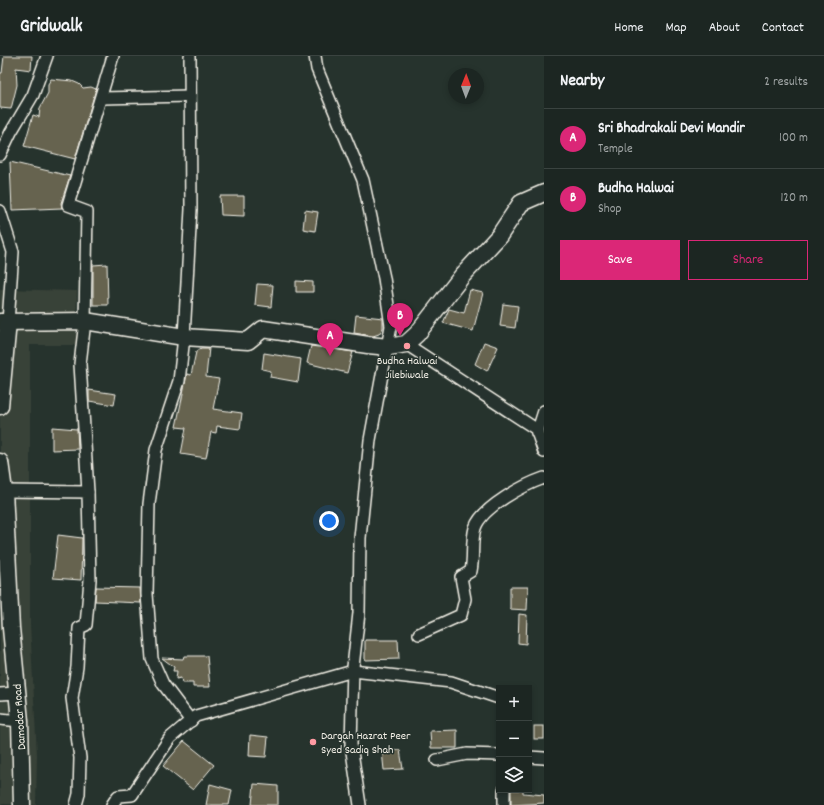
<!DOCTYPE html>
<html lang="en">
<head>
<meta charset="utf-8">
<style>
	body { margin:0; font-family:Dekko,sans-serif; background:#29322f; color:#f1f3f6 }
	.controls { position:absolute; right:12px; bottom:12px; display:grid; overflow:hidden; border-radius:0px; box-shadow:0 2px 6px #0003 }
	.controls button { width:36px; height:36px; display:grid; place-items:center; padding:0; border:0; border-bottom:1px solid #3a4340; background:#1c2622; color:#f1f3f6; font:20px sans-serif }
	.compass { position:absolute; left:448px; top:12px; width:36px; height:36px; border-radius:50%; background:#1c2622; box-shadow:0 2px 6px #0003; rotate:1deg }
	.you { position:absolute; left:329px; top:465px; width:14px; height:14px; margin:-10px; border:3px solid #fff; border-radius:50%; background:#1a73e8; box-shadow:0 0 0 6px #1a73e833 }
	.badge { display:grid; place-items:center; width:26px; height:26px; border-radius:50%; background:#db2777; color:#fff; font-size:13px; font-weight:700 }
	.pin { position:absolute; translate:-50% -33px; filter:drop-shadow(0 1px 2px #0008) }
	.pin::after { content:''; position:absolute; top:21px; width:14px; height:12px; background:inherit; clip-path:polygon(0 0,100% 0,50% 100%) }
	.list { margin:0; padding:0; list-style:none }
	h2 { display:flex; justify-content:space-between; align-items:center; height:52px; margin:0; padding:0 16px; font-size:17px }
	h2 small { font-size:13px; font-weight:400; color:#a0a5a5 }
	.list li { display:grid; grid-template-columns:26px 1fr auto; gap:12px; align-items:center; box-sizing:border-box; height:60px; padding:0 16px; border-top:1px solid #3a4340 }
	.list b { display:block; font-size:15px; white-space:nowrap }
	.list p { margin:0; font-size:13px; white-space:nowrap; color:#a0a5a5 }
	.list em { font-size:13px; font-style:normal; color:#a0a5a5 }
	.actions { display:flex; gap:8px; padding:12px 16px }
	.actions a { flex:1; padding:9px 0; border:1px solid #db2777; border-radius:0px; text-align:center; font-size:14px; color:#db2777 }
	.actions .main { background:#db2777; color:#fff }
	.icon { flex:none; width:22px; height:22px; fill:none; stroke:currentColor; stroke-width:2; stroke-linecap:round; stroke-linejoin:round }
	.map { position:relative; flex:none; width:544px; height:749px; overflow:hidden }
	header { display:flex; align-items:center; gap:24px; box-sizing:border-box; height:56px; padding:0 20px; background:#1c2622; border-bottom:1px solid #3a4340 }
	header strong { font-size:19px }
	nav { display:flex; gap:22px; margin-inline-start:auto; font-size:14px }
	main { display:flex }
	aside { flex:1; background:#1c2622 }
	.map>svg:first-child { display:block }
	.built { fill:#394238 }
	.building { fill:#666450; stroke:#f4f1e8 }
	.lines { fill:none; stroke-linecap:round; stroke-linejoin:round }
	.street-casing { stroke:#f4f1e8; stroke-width:14 }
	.secondary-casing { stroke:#f4f1e8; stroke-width:19 }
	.street { stroke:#26332d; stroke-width:11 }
	.secondary { stroke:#26332d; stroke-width:16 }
	.poi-dot { fill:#ff9aa2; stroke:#26332d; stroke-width:1.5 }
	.labels { text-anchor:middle; stroke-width:3; stroke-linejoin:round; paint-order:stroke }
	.poi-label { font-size:12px; fill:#f4f1e8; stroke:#26332d }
	.street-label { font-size:12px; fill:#f4f1e8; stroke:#26332d }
</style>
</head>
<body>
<header>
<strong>Gridwalk</strong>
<nav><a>Home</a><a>Map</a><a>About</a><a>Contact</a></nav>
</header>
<main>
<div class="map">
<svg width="544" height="749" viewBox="0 0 544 749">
	<rect width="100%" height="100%" fill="#26332d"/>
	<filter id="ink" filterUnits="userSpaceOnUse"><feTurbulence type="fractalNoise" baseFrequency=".025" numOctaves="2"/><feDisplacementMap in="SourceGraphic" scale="8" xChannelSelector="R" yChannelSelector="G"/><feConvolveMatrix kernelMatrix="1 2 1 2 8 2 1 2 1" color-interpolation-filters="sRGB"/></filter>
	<g filter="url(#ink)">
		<path class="built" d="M0 233 77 235 76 289H30V569L37 699 36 749 0 748Z"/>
		<g class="building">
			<path d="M4 0H32L31 14 16 12 17 29 11 53 0 52V17H2Z"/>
			<path d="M51 23 72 25 79 28 83 32 91 31 96 33 75 103 24 90 33 59 39 61 40 52 48 37V28Z"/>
			<path d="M10 106 70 120 61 147 62 152 12 154Z"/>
			<path d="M220 140H244V160L221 159Z"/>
			<path d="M305 154 318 156 315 175 303 173Z"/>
			<path d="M107 208 108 249H93V209Z"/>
			<path d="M296 225 313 226V236H296Z"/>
			<path d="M257 228 273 229 271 251 255 249Z"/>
			<path d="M470 234 483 237 473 275 443 267 449 253 464 257Z"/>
			<path d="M503 248 518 250 515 272 500 270Z"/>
			<path d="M356 259 383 262V272L379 278 373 280 354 277Z"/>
			<path d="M484 286 498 291 487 315 475 308Z"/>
			<path d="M311 290 353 296 347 317 307 307Z"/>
			<path d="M201 292H209L206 321 219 323 213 353 242 357 240 373 217 370 216 377 211 376 206 402 181 398 186 372 176 371 187 318 191 319 196 296Z"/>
			<path d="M264 297 301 303 298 326 270 321 271 315 262 313Z"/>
			<path d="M89 334 116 338 114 349 89 345Z"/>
			<path d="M52 371 77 373 78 393 52 394Z"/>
			<path d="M58 479 82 482 81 524 53 522Z"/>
			<path d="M96 531 140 532 141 547 95 545Z"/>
			<path d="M510 531H528L527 554 510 553Z"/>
			<path d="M519 558 527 559 526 588 518 587Z"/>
			<path d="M365 584H398L399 603 365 604Z"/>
			<path d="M184 600H207L210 631H193V627H182L181 622 176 623 177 615H173L174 611 162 602 183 603Z"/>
			<rect x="534" y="670" width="10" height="13"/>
			<path d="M457 674V692H431L430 675Z"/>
			<path d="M250 679 268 681 266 701 249 700Z"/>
			<path d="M184 685 214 709 193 734 163 710Z"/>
			<path d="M400 694 403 713 384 714 382 695Z"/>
			<path d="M210 728 232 734 229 749H206Z"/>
			<path d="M254 728 278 730V749H252Z"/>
			<path d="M511 734H523V737L544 739V747L511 749Z"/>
		</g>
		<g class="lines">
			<defs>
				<g id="street">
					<path d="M190 0 191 153 184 281 179 325 156 394 149 448 147 538 152 603 163 628 191 665"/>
					<path d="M315 0 317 13 363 124 384 222 391 270 370 384 360 482 359 557 353 611 351 689 360 749"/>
					<path d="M102 42 190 40"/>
					<path d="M0 99 11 76 33 39 47 0"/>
					<path d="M0 155 13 196 8 266"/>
					<path d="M406 288 536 373 544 396"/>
					<path d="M537 377 544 355"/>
					<path d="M4 435 88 436 90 524 86 569 79 572 77 611 72 642 80 702 79 738 76 749"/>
					<path d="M88 436 80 308 85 265 87 156 68 149 113 0"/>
					<path d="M419 578 461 559 465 543 461 521 471 515C474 501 471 486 475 472 482 451 524 429 544 422"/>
					<path d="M0 638 18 637"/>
					<path d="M0 663 20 665"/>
					<path d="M529 701 544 702"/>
					<path d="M437 704 467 698 499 699"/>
					<path d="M504 734V749"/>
					<path d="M112 749 118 740 132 739 170 682 196 660 353 615 451 626 499 642"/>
				</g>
				<g id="secondary">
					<path d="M0 266 85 265 184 281 248 285 263 273 368 289 389 291 406 288 417 278 462 220 499 180 521 147 544 137"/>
					<path d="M0 350 8 266"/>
					<path d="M0 406 4 435 11 572 20 665 22 749"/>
				</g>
			</defs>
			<use href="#street" class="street-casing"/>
			<use href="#secondary" class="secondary-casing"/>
			<use href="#street" class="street"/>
			<use href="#secondary" class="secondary"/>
		</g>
	</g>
	<g class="poi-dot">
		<circle cx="407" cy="290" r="4"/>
		<circle cx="313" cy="686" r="4"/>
	</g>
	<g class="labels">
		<g class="poi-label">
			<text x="407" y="308">Budha Halwai<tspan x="407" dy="14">Jilebiwale</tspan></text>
			<text x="321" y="683" text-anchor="start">Dargah Hazrat Peer<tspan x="321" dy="14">Syed Sadiq Shah</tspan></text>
		</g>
		<g class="street-label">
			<text transform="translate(19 661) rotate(-94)" y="4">Damodar Road</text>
		</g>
	</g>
</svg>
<div class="controls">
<button>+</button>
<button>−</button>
<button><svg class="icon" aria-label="layers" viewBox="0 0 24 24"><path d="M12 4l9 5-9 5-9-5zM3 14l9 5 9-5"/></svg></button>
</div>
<svg class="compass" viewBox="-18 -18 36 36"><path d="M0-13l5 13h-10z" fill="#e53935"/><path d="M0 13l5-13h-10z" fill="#a0a5a5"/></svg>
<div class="you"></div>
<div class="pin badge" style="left:330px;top:300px">A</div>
<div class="pin badge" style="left:400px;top:280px">B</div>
</div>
<aside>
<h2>Nearby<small>2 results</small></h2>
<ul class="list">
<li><span class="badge">A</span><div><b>Sri Bhadrakali Devi Mandir</b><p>Temple</p></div><em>100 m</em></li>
<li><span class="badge">B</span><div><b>Budha Halwai</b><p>Shop</p></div><em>120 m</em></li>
</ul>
<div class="actions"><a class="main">Save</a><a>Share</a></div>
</aside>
</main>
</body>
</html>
